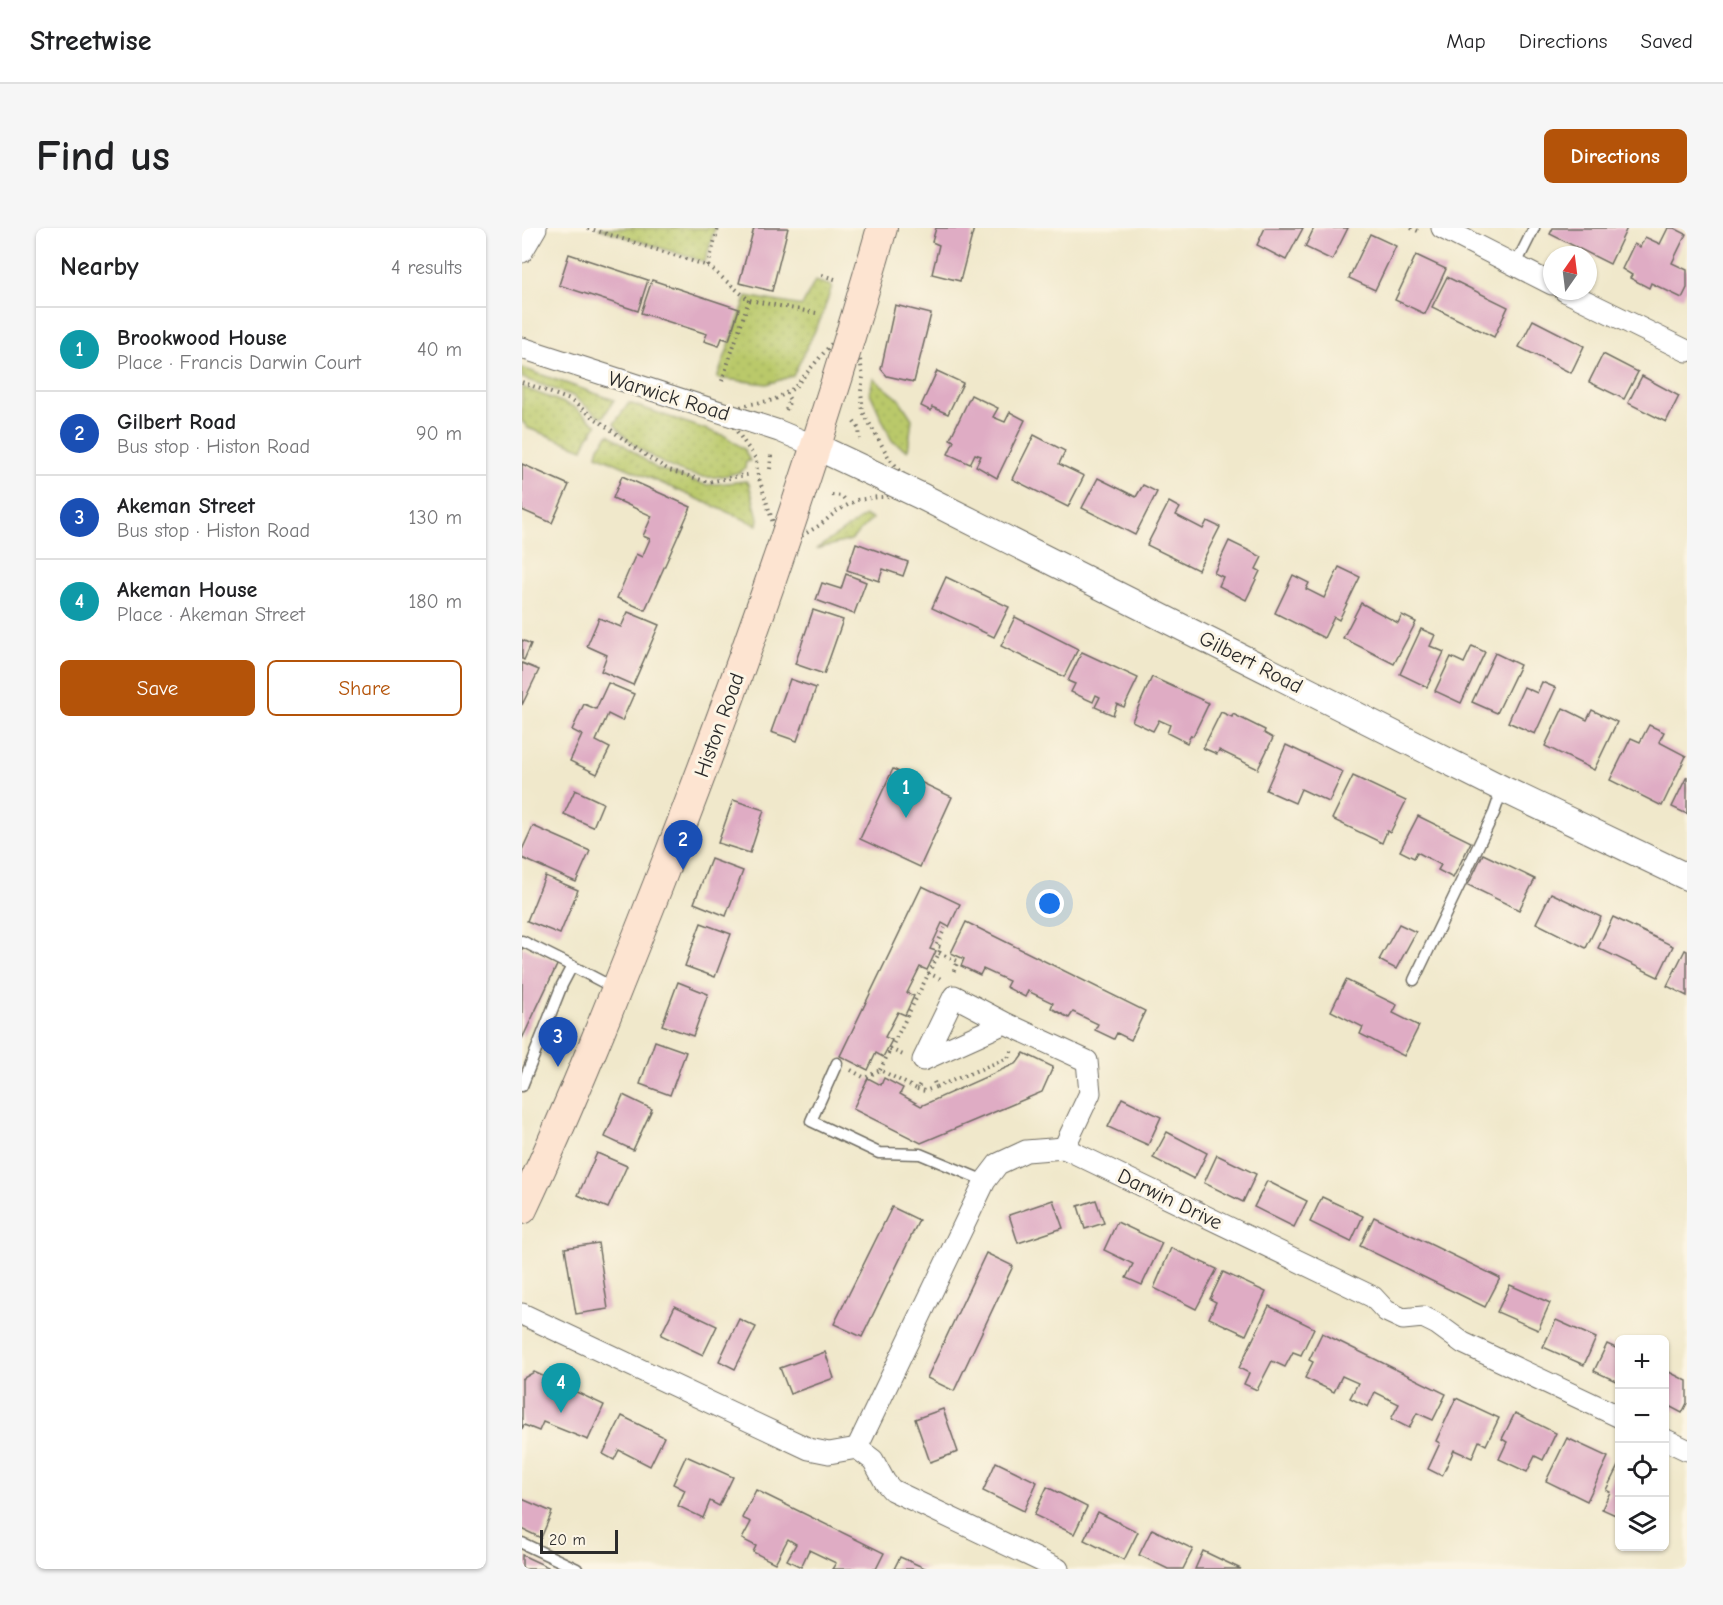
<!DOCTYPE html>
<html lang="en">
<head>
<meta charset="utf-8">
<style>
	body { margin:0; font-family:"Comic Neue",sans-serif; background:#f6f6f6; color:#202124 }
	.controls { position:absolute; right:18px; bottom:18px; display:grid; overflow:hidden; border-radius:9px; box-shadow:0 2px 4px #0004 }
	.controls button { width:54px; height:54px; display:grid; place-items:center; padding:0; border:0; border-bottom:2px solid #e0e0e0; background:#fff; color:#202124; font:30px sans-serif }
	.compass { position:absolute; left:1021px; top:18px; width:54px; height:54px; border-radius:50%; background:#fff; box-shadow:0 2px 4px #0004; rotate:14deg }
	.scale { position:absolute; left:18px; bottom:15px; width:78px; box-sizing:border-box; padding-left:6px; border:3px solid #2b2b2b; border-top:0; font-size:16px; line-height:21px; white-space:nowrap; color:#2b2b2b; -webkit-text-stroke:4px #fcf5e5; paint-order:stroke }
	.you { position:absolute; left:528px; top:676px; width:21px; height:21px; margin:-15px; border:4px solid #fff; border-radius:50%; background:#1a73e8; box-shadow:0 0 0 9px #1a73e833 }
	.badge { display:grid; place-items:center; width:39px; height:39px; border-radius:50%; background:#b45309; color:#fff; font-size:20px; font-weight:700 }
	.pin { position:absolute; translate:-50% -50px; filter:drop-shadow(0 2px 3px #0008) }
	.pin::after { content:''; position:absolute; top:32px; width:21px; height:18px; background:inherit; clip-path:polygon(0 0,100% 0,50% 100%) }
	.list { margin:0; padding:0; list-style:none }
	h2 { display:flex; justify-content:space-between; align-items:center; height:78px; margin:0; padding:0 24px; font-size:26px }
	h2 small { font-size:20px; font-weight:400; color:#757577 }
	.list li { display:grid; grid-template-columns:39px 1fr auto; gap:18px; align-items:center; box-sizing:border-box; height:84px; padding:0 24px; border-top:2px solid #e0e0e0 }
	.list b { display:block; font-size:22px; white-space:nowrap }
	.list p { margin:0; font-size:20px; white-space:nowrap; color:#757577 }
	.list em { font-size:20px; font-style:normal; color:#757577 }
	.actions { display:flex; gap:12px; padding:18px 24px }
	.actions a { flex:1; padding:14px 0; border:2px solid #b45309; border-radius:9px; text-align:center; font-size:21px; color:#b45309 }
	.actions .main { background:#b45309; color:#fff }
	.icon { flex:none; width:33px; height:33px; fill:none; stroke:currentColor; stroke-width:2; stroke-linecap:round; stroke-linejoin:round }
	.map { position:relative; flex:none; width:1165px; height:1341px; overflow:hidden; border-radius:9px }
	header { display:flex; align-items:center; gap:36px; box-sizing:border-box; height:84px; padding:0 30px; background:#fff; border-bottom:2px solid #e0e0e0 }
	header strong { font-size:28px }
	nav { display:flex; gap:33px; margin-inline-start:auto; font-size:21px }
	.intro { display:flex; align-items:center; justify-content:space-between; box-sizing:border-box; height:144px; padding:0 36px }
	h1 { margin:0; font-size:42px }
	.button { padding:15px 27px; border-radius:9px; background:#b45309; color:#fff; font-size:21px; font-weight:700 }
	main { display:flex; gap:36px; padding:0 36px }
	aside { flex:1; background:#fff; border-radius:9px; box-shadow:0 2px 4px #0004 }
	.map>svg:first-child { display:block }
	.grass { fill:url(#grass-dots); stroke:#727a4b; stroke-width:1.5 }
	.building { fill:#dfacc4 }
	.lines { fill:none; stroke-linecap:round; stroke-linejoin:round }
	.service-casing { stroke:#706d63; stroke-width:13 }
	.minor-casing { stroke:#706d63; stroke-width:23 }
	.tertiary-casing { stroke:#706d63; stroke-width:28 }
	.secondary-casing { stroke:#706d63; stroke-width:32 }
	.path { stroke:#706d63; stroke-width:4; stroke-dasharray:1.5 4.5; stroke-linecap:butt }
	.service { stroke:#fff; stroke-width:10 }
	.minor { stroke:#fff; stroke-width:21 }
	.tertiary { stroke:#fff; stroke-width:26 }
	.secondary { stroke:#fde4d1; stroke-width:30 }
	.labels { text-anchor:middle; stroke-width:6; stroke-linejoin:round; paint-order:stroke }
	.street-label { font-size:21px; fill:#2b2b2b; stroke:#fcf5e5 }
</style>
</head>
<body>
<header>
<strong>Streetwise</strong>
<nav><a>Map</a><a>Directions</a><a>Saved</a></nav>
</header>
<div class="intro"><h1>Find us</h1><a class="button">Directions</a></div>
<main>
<aside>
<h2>Nearby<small>4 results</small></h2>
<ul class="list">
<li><span class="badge" style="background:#0f9aa8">1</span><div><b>Brookwood House</b><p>Place · Francis Darwin Court</p></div><em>40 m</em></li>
<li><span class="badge" style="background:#1a4fb4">2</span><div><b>Gilbert Road</b><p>Bus stop · Histon Road</p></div><em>90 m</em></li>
<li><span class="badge" style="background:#1a4fb4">3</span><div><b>Akeman Street</b><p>Bus stop · Histon Road</p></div><em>130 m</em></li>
<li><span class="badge" style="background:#0f9aa8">4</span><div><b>Akeman House</b><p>Place · Akeman Street</p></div><em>180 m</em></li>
</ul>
<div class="actions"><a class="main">Save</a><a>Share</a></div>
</aside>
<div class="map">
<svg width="1165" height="1341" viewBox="0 0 1165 1341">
	<defs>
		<pattern id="grass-dots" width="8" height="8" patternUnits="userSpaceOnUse" patternTransform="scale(1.5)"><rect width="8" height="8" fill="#bac96b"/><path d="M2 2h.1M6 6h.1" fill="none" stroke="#a0ad5d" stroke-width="1.8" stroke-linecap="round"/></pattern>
	</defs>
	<rect width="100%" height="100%" fill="#fcf5e5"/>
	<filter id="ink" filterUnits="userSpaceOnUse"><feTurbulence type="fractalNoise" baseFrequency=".0167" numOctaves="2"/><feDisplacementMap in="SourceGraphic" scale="12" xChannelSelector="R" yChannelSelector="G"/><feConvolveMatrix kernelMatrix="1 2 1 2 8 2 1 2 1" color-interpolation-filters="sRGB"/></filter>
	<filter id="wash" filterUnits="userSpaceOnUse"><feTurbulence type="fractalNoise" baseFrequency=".008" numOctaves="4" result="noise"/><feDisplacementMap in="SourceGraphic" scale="24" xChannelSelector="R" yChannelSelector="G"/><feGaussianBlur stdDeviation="1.35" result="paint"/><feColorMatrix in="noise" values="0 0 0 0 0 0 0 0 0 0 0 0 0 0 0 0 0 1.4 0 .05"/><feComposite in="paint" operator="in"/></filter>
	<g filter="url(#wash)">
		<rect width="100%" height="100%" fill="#f0e8cb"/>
		<g class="grass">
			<path d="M76 0H193L183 34Z"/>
			<path d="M293 53 310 58 300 88 271 148 245 156 195 150 225 68 280 78Z"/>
			<path d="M0 140 92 172 81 189 75 187 51 168 0 150Z"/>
			<path d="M351 150 377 171 390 191 386 223 370 213 348 165Z"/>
			<path d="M0 159 52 179 75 197 65 211 61 221 6 200 0 193Z"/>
			<path d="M107 175 203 208 222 221 228 233 224 234 223 240 219 244C208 246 193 251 182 249 152 246 110 220 92 196Z"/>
			<path d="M87 206 134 240 184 257 224 253 227 256 236 290 235 297 75 227 77 219Z"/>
			<path d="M343 288 350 291 329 312 294 321Z"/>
		</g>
		<g id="blocks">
			<g class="building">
				<path d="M232 0H266L250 63 217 55Z"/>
				<path d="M414 0H452L438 53 410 46 417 17 410 14Z"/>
				<path d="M743 0H781L764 32 735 17Z"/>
				<path d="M792 0H826L810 32 783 19Z"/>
				<path d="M1031 0H1105L1088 36 1028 6Z"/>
				<path d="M1146 0H1152L1164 6 1150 35 1165 42V60L1160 70 1129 55 1127 60 1108 50 1110 47 1100 41 1112 16 1118 19 1123 9 1138 16Z"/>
				<path d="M848 6 874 18 853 62 827 50Z"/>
				<path d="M47 26 126 52 116 83 37 57Z"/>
				<path d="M894 27 924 41 903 86 873 72Z"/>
				<path d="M925 49 986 79 972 109 910 79Z"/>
				<path d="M130 52 217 81 207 112 200 110 197 118 182 113 185 106 119 85Z"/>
				<path d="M373 77 409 86 392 154 365 148 359 141Z"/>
				<path d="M1011 92 1062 118 1049 145 997 119Z"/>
				<path d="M1081 126 1116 144 1102 171 1067 154Z"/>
				<path d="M415 143 441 155 426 186 410 179 409 183 399 178Z"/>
				<path d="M1120 148 1157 168 1144 194 1106 175Z"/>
				<path d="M449 167 476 180 471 189 483 194 488 184 503 192 475 250 454 238 459 228 453 226 448 236 426 226 432 213 428 211Z"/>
				<path d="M512 207 543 223 537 236 562 248 546 279 490 251Z"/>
				<path d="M0 236 47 257 30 295 0 282Z"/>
				<path d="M100 248 169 279 123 382 95 370 114 326 120 329 128 311 121 308 130 288 91 270Z"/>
				<path d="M576 250 614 269 621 257 635 264 613 307 560 280Z"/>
				<path d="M647 274 658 280 654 287 681 301 685 293 698 299 676 342 625 317Z"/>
				<path d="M707 313 740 329 734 341 738 343 724 372 697 358 701 349 692 345Z"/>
				<path d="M334 315 386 334 381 348 361 341 357 353 325 342Z"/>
				<path d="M817 339 838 349 817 392 812 389 802 410 753 385 771 347 787 355 784 361 802 370Z"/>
				<path d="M324 346 344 354 332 386 294 372 300 355 319 361Z"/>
				<path d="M424 349 487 379 472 409 410 380Z"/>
				<path d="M839 375 876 395 880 387 894 394 872 436 821 410Z"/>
				<path d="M291 382 321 392 302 446 273 436Z"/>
				<path d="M106 384 137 397 111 457 79 443 85 427 65 418 77 390 99 399Z"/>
				<path d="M493 389 556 421 542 449 479 418Z"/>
				<path d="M899 401 913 407 908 418 922 424 905 459 878 446Z"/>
				<path d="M0 412 9 416 2 432 0 431Z"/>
				<path d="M950 418 963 424 939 475 913 463 929 429 942 435Z"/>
				<path d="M560 424 616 450 602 479 595 476 591 487 573 479 578 469 574 467 571 474 549 464 553 456 546 453Z"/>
				<path d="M973 425 998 437 975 485 950 474Z"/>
				<path d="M0 435 17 442 0 477Z"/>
				<path d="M630 449 687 475 671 508 669 507 665 515 645 505 648 497 637 492 631 503 610 493Z"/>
				<path d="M268 451 294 460 275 513 249 504Z"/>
				<path d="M1020 454 1034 460 1013 506 986 494 1002 459 1015 465Z"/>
				<path d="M86 455 112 466 100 493 86 486 74 513 88 520 75 546 48 533 60 507 50 502 62 476 74 481Z"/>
				<path d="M1041 480 1065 492 1070 482 1095 494 1072 542 1023 518Z"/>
				<path d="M699 484 710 489 711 486 743 502 742 505 751 510 736 541 697 522 695 526 681 520Z"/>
				<path d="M1127 497 1142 504 1137 514 1164 528 1140 578 1088 552 1109 510 1118 514Z"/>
				<path d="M764 517 821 544 807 574 779 561 773 575 744 562Z"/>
				<path d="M371 541 430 569 398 639 338 611Z"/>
				<path d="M831 548 884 573 868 605 865 603 860 615 810 591Z"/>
				<path d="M1165 548V586L1150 579Z"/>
				<path d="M53 562 81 575 71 599 42 586Z"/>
				<path d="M211 572 242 582 228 625 196 615Z"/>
				<path d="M896 588 949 614 931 650 916 642 919 637 895 624 892 630 878 623Z"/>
				<path d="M11 598 68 623 54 654 0 630V622Z"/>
				<path d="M961 626 1013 651 997 682 946 657Z"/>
				<path d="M189 631 221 643 204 688 172 675Z"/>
				<path d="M23 648 56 662 38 706 5 693Z"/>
				<path d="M400 658 438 676 427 699 420 695 408 721 414 723 405 742 398 739 385 765 392 768 383 787 376 784 363 809 370 812 361 829 354 825 346 842 318 828Z"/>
				<path d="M1029 665 1079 689 1064 720 1014 695Z"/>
				<path d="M1091 689 1151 718 1136 749 1076 720Z"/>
				<path d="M444 694 623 783 609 812 595 805 592 811 573 802 576 796 551 784 547 790 529 780 531 775 506 763 503 769 484 759 487 753 461 741 458 747 439 738 442 731 429 725Z"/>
				<path d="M179 695 209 706 193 749 163 738Z"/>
				<path d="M877 696 894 704 874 741 857 732Z"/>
				<path d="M0 719 36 735 0 811Z"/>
				<path d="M1163 722 1165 723V768L1145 758Z"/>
				<path d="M824 752 875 777 871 785 897 798 882 828 838 806 841 799 809 783Z"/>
				<path d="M156 754 186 766 171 808 140 797Z"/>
				<path d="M133 813 164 824 148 867 118 856Z"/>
				<path d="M502 825 531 839 520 864 399 915 331 881 346 850 359 857 362 850 381 860 378 866 399 878 495 835Z"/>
				<path d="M101 867 130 881 111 922 83 909Z"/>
				<path d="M600 870 639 889 626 917 586 899Z"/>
				<path d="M645 904 685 925 672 951 631 930Z"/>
				<path d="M75 925 105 938 86 980 56 967Z"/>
				<path d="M695 927 734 946 721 974 682 955Z"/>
				<path d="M745 953 785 973 772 999 732 979Z"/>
				<path d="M800 969 841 988 829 1014 788 994Z"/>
				<path d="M531 972 541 1000 496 1015 487 987Z"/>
				<path d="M574 972 582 995 563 1001 556 978Z"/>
				<path d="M370 979 397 992 340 1109 312 1096Z"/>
				<path d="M852 989 978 1050 963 1079 838 1018Z"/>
				<path d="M595 994 640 1015 620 1057 604 1050 611 1036 582 1022Z"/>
				<path d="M76 1015 86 1081 54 1086 43 1020Z"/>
				<path d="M649 1020 695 1041 674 1081 632 1060Z"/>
				<path d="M464 1025 491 1038 432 1163 405 1150Z"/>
				<path d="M701 1044 744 1064 724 1107 687 1090 694 1074 688 1071Z"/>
				<path d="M988 1057 1028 1075 1016 1102 975 1084Z"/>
				<path d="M153 1078 195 1098 181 1127 139 1107Z"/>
				<path d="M747 1078 792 1100 779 1127 771 1124 763 1139 750 1133 735 1162 722 1156 727 1145 717 1140Z"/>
				<path d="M217 1091 234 1099 213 1141 197 1133Z"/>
				<path d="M1034 1092 1074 1110 1062 1137 1021 1119Z"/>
				<path d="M800 1105 924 1166 911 1192 895 1185 887 1200 869 1191 877 1176 853 1164 846 1179 828 1170 836 1155 820 1148 812 1164 783 1150 791 1134 787 1132Z"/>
				<path d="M1085 1116 1098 1122V1155L1072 1143Z"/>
				<path d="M303 1124 312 1150 268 1166 258 1140Z"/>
				<path d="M1143 1142 1165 1153V1175L1160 1185 1143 1176Z"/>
				<path d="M12 1144 82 1177 66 1212 21 1194 17 1203 2 1197 0 1201V1151Z"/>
				<path d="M934 1170 977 1190 964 1217 957 1213 950 1230 932 1222 920 1248 906 1241 918 1215 914 1213Z"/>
				<path d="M421 1181 436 1224 408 1234 393 1191Z"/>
				<path d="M993 1185 1034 1205 1021 1232 1013 1228 1005 1244 977 1231 985 1214 980 1211Z"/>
				<path d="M100 1188 142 1209 128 1238 97 1222 92 1232 81 1226Z"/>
				<path d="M1045 1210 1086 1229 1065 1273 1024 1253Z"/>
				<path d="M164 1228 211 1249 197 1278 188 1273 181 1290 156 1278 163 1262 151 1256Z"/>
				<path d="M474 1234 515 1254 502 1283 461 1263Z"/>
				<path d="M1098 1234V1289L1080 1281 1088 1264 1084 1262Z"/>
				<path d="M525 1259 565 1279 552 1306 512 1287Z"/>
				<path d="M234 1262 362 1325 354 1341H310L314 1335 287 1322 279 1339 265 1332 274 1316 266 1311 253 1335 231 1324 234 1318 220 1311 229 1294 220 1290Z"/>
				<path d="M0 1271 30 1284 19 1310 0 1301Z"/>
				<path d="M576 1284 616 1304 602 1332 562 1312Z"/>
				<path d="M630 1301 671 1321 661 1341H646L617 1327Z"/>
				<path d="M681 1323 702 1333 719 1341H673Z"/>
				<path d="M0 1327 26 1339 25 1341H0Z"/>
				<path d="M378 1329 405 1341H372Z"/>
			</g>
		</g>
	</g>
	<g filter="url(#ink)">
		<use href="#blocks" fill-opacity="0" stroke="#706d63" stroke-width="1.5"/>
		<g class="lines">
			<defs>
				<g id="service">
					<path d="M993 38 1012 0"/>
					<path d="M0 713 50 738"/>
					<path d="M892 752 972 585 980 562"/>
					<path d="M315 835 289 893 357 925 398 926 463 953"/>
					<path d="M0 858 40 757 50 738 94 761"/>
					<path d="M0 1315 55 1341"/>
				</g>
				<g id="minor">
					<path d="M920 0 1030 56"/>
					<path d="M0 24 14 0"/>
					<path d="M1043 63 1165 123"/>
					<path d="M0 120 257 203 293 218"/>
					<path d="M483 795 432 768 401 832 483 795 565 833 568 865 542 920"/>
					<path d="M0 1086 287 1221 307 1225 335 1220 351 1232 363 1254 370 1262 536 1341"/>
					<path d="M1142 1211 1165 1222"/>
					<path d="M335 1220 463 953 476 936 504 923 542 920 851 1069 864 1083 881 1091 901 1089 915 1096 941 1115 1098 1189"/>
				</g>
				<path id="tertiary" d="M293 218 401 269 981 561 1165 649"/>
				<path id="secondary" d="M0 981C50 875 93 766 136 657 221 441 297 222 360 0"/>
			</defs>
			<use href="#service" class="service-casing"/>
			<use href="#minor" class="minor-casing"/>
			<use href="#tertiary" class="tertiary-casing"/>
			<use href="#secondary" class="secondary-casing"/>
			<g class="path">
				<path d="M66 0 186 38 227 72 294 85"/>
				<path d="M889 0 898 4"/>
				<path d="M186 38 196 0"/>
				<path d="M300 47 316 52"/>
				<path d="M330 103 337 126 341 149 339 163 341 184 367 230 401 269H356L335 272 315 283 298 297 259 320 235 244 234 231 202 185 224 177 252 172 272 160 311 114Z"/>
				<path d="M200 153 227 72"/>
				<path d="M0 154 48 172 129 231 147 242 186 254 229 246"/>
				<path d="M264 182 268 172 266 169"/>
				<path d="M332 194 337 201 338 211"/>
				<path d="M248 241 249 227"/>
				<path d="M310 267 320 268 324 273"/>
				<path d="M417 725 436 733 431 745"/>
				<path d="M406 745 419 751"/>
				<path d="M368 821 381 827"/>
				<path d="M329 842 343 850 358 842 395 861 399 854"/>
				<path d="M358 842 417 725 419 719 414 718 423 700"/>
				<path d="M414 859 486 830 490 822"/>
				<path d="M395 861 403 863 414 859 411 851"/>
			</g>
			<use href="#service" class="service"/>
			<use href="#minor" class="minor"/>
			<use href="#tertiary" class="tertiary"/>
			<use href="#secondary" class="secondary"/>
		</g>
	</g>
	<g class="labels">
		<g class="street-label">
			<text transform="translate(147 168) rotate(17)" y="7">Warwick Road</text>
			<text transform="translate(729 434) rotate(27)" y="7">Gilbert Road</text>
			<text transform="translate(197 497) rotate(-70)" y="7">Histon Road</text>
			<text transform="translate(648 971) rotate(26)" y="7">Darwin Drive</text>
		</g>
	</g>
</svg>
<div class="controls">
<button>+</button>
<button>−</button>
<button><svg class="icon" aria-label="locate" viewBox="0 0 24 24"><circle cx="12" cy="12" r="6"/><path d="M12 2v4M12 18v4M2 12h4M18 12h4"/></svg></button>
<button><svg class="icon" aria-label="layers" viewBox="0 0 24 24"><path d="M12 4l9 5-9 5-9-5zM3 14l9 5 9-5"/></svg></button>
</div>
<svg class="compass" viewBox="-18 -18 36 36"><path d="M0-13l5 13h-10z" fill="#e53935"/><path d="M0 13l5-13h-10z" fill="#757577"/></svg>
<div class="scale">20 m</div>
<div class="you"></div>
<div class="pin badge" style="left:384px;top:590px;background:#0f9aa8">1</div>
<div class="pin badge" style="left:161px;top:642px;background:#1a4fb4">2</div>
<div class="pin badge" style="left:36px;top:839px;background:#1a4fb4">3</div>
<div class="pin badge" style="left:39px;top:1185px;background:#0f9aa8">4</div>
</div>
</main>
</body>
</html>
